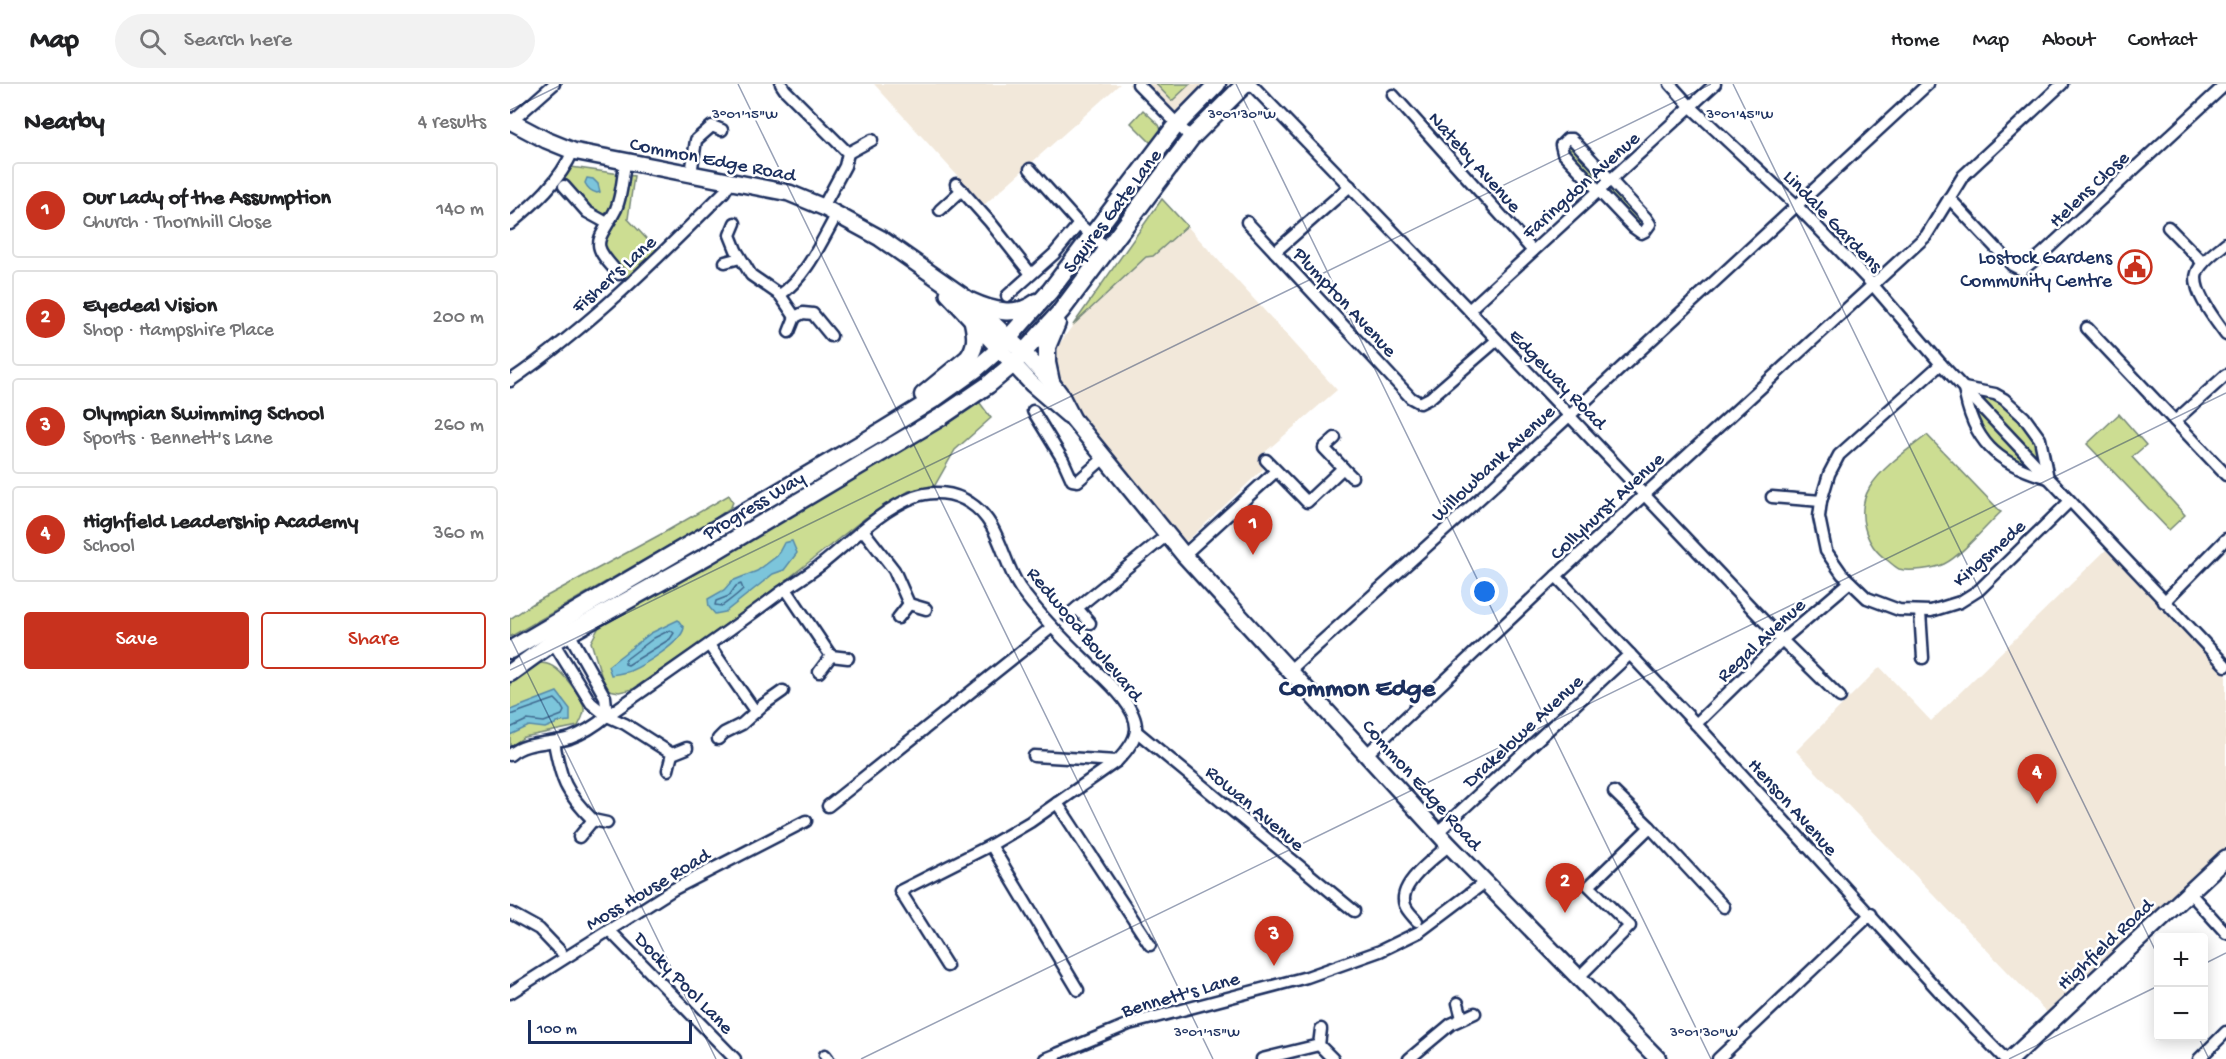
<!DOCTYPE html>
<html lang="en">
<head>
<meta charset="utf-8">
<style>
	body { margin:0; font-family:"Gochi Hand",sans-serif; background:#f2f2f2; color:#202124 }
	.controls { position:absolute; right:18px; bottom:18px; display:grid; overflow:hidden; border-radius:6px; box-shadow:0 3px 15px #0003 }
	.controls button { width:54px; height:54px; display:grid; place-items:center; padding:0; border:0; border-bottom:2px solid #e0e0e0; background:#fff; color:#202124; font:30px sans-serif }
	.scale { position:absolute; left:18px; bottom:15px; width:164px; box-sizing:border-box; padding-left:6px; border:3px solid #1b2f5e; border-top:0; font-size:16px; line-height:21px; white-space:nowrap; color:#1b2f5e; -webkit-text-stroke:4px #fff; paint-order:stroke }
	.you { position:absolute; left:975px; top:508px; width:21px; height:21px; margin:-15px; border:4px solid #fff; border-radius:50%; background:#1a73e8; box-shadow:0 0 0 9px #1a73e833 }
	.badge { display:grid; place-items:center; width:39px; height:39px; border-radius:50%; background:#c8321e; color:#fff; font-size:20px; font-weight:700 }
	.pin { position:absolute; translate:-50% -50px; filter:drop-shadow(0 2px 3px #0008) }
	.pin::after { content:''; position:absolute; top:32px; width:21px; height:18px; background:inherit; clip-path:polygon(0 0,100% 0,50% 100%) }
	.list { margin:0; padding:0; list-style:none }
	h2 { display:flex; justify-content:space-between; align-items:center; height:78px; margin:0; padding:0 24px; font-size:26px }
	h2 small { font-size:20px; font-weight:400; color:#757577 }
	.list li { display:grid; grid-template-columns:39px 1fr auto; gap:18px; align-items:center; box-sizing:border-box; height:96px; margin:0 12px 12px; padding:0 12px; border:2px solid #e0e0e0; border-radius:6px }
	.list b { display:block; font-size:22px; white-space:nowrap }
	.list p { margin:0; font-size:20px; white-space:nowrap; color:#757577 }
	.list em { font-size:20px; font-style:normal; color:#757577 }
	.actions { display:flex; gap:12px; padding:18px 24px }
	.actions a { flex:1; padding:14px 0; border:2px solid #c8321e; border-radius:6px; text-align:center; font-size:21px; color:#c8321e }
	.actions .main { background:#c8321e; color:#fff }
	.icon { flex:none; width:33px; height:33px; fill:none; stroke:currentColor; stroke-width:2; stroke-linecap:round; stroke-linejoin:round }
	.map { position:relative; flex:none; width:1716px; height:975px; overflow:hidden }
	header { display:flex; align-items:center; gap:36px; box-sizing:border-box; height:84px; padding:0 30px; background:#fff; border-bottom:2px solid #e0e0e0 }
	header strong { font-size:28px }
	nav { display:flex; gap:33px; margin-inline-start:auto; font-size:21px }
	.search { width:420px; height:54px; background:#f2f2f2; display:flex; align-items:center; gap:15px; box-sizing:border-box; padding:0 21px; border-radius:33px; color:#757577; font-size:22px }
	main { display:flex }
	aside { flex:1; background:#fff }
	.map>svg:first-child { display:block }
	.built { fill:#f2e8da }
	.green { fill:#ccdd92; stroke:#748678; stroke-width:1.5 }
	.water { fill:#7bc5db; stroke:#5589a9; stroke-width:1.5 }
	.lines { fill:none; stroke-linecap:round; stroke-linejoin:round }
	.shore { stroke:#416b90; stroke-width:1.5 }
	.street-casing { stroke:#1b2f5e; stroke-width:15 }
	.secondary-casing { stroke:#1b2f5e; stroke-width:20 }
	.primary-casing { stroke:#1b2f5e; stroke-width:21 }
	.street { stroke:#fff; stroke-width:10 }
	.secondary { stroke:#fff; stroke-width:15 }
	.primary { stroke:#fff; stroke-width:16 }
	.ticks { fill:none; stroke:#1b2f5e; stroke-width:1.5; stroke-opacity:0.45 }
	.labels { text-anchor:middle; stroke-width:5; stroke-linejoin:round; paint-order:stroke }
	.street-label { font-size:20px; fill:#1b2f5e; stroke:#fff }
	.poi-label { font-size:20px; fill:#1b2f5e; stroke:#fff; text-anchor:end }
	.district-label { font-size:26px; font-weight:bold; fill:#1b2f5e; stroke:#fff }
	.ticks-label { font-size:15px; text-anchor:middle; fill:#1b2f5e; stroke:#fff; stroke-width:5; stroke-linejoin:round; paint-order:stroke }
</style>
</head>
<body>
<header>
<strong>Map</strong>
<div class="search"><svg class="icon" aria-label="search" viewBox="0 0 24 24"><circle cx="10" cy="10" r="6"/><path d="M15 15l6 6"/></svg>Search here</div>
<nav><a>Home</a><a>Map</a><a>About</a><a>Contact</a></nav>
</header>
<main>
<aside>
<h2>Nearby<small>4 results</small></h2>
<ul class="list">
<li><span class="badge">1</span><div><b>Our Lady of the Assumption</b><p>Church · Thornhill Close</p></div><em>140 m</em></li>
<li><span class="badge">2</span><div><b>Eyedeal Vision</b><p>Shop · Hampshire Place</p></div><em>200 m</em></li>
<li><span class="badge">3</span><div><b>Olympian Swimming School</b><p>Sports · Bennett's Lane</p></div><em>260 m</em></li>
<li><span class="badge">4</span><div><b>Highfield Leadership Academy</b><p>School</p></div><em>360 m</em></li>
</ul>
<div class="actions"><a class="main">Save</a><a>Share</a></div>
</aside>
<div class="map">
<svg width="1716" height="975" viewBox="0 0 1716 975">
	<rect width="100%" height="100%" fill="#fff"/>
	<filter id="ink" filterUnits="userSpaceOnUse"><feTurbulence type="fractalNoise" baseFrequency=".0167" numOctaves="2"/><feDisplacementMap in="SourceGraphic" scale="12" xChannelSelector="R" yChannelSelector="G"/><feConvolveMatrix kernelMatrix="1 2 1 2 8 2 1 2 1" color-interpolation-filters="sRGB"/></filter>
	<g filter="url(#ink)">
		<g class="built">
			<path d="M364 0H610L474 121Z"/>
			<path d="M618 0H707L663 45Z"/>
			<path d="M677 142 827 306 754 369 751 374 753 385 675 459 572 335 550 293 546 277 548 262 563 241 637 173 643 172Z"/>
			<path d="M1601 461 1716 582V774L1543 935 1286 667 1370 583 1421 637Z"/>
		</g>
		<g class="green">
			<path d="M646 0H680L662 17Z"/>
			<path d="M633 26 649 41 652 48 644 62 621 39Z"/>
			<path d="M1057 55 1096 91 1084 101 1051 61Z"/>
			<path d="M61 83 124 92 118 135 148 167 115 197 91 169 97 139 77 128 50 98Z"/>
			<path d="M1107 102 1136 134 1135 147 1095 113Z"/>
			<path d="M652 115 677 142 643 172 636 173 563 241Z"/>
			<path d="M1465 307 1485 310 1522 342 1536 383Z"/>
			<path d="M1456 314 1528 391 1484 368Z"/>
			<path d="M467 315 481 334 445 366 425 401 399 407 355 434 242 523 123 605 109 608 99 606 92 594 81 558 90 541 169 497Z"/>
			<path d="M1609 330 1636 361 1622 373 1675 431 1659 446 1577 360Z"/>
			<path d="M1417 351 1491 428C1476 442 1451 472 1434 480 1424 485 1399 488 1389 485 1385 483 1381 479 1377 476 1355 461 1345 428 1360 403 1373 382 1398 366 1417 351Z"/>
			<path d="M219 411 223 418 221 423 200 438 0 553V535L24 519 155 448Z"/>
			<path d="M24 579C30 579 36 578 42 582 52 587 72 613 74 624 75 630 71 636 68 642L14 653 0 663V597Z"/>
		</g>
		<g class="water">
			<path d="M77 94 83 95 88 100 90 108 87 109C81 107 78 105 75 99Z"/>
			<path d="M282 457 287 469 274 486 263 490 215 528 205 530 199 523 198 515 214 506 222 497 247 487 267 472 274 459Z"/>
			<path d="M168 536 174 544C171 559 134 581 120 587 114 589 107 590 101 591L98 582 141 549Z"/>
			<path d="M47 608 60 625V637L50 638 35 644 19 642 0 651V626Z"/>
		</g>
		<g class="lines">
			<g class="shore">
				<path d="M231 500 233 505C226 512 220 516 212 522L205 521 206 517 219 512 226 502Z"/>
				<path d="M160 546 164 549 160 555 118 581 115 580V576L144 554Z"/>
				<path d="M0 631 45 615 50 620 54 627 52 631 34 638 17 636 0 644"/>
			</g>
			<defs>
				<g id="street">
					<path d="M271 0 275 6 338 69 335 82 313 123"/>
					<path d="M628 0 681 54"/>
					<path d="M741 0 959 226 1272 556 1330 613"/>
					<path d="M1160 0 1180 22 1286 121 1362 200 1431 280 1716 582"/>
					<path d="M883 11 1023 167"/>
					<path d="M1 38 44 0"/>
					<path d="M1057 55H1062L1066 59 1136 134 1140 140 1135 147 1131 149 1124 144 1053 69 1051 61Z"/>
					<path d="M338 69 362 56"/>
					<path d="M520 85 569 140 598 166"/>
					<path d="M181 90 186 56 202 42 212 46"/>
					<path d="M446 100 480 138 521 190"/>
					<path d="M54 102 77 128 97 139"/>
					<path d="M1439 114 1502 181 1512 186 1532 170 1716 0"/>
					<path d="M430 126 452 106"/>
					<path d="M737 138 901 314 910 319 920 314 987 256"/>
					<path d="M225 139 220 151 226 166 241 191 270 211 285 233 293 229 303 230 321 252"/>
					<path d="M0 140C25 119 50 97 63 67"/>
					<path d="M1658 143 1693 179"/>
					<path d="M1716 159C1707 167 1691 177 1687 189 1681 206 1706 237 1716 251"/>
					<path d="M765 168 840 102"/>
					<path d="M215 178 230 174"/>
					<path d="M109 190C78 157 88 160 106 125 112 111 113 93 115 78"/>
					<path d="M270 211C297 192 311 158 327 130"/>
					<path d="M497 212 544 170 569 140"/>
					<path d="M959 226 1205 0"/>
					<path d="M1577 244 1716 391"/>
					<path d="M279 248 285 233"/>
					<path d="M1431 280 1329 371 1319 390 1311 417 1309 433 1316 467 1332 490 1357 514 1389 526 1421 527 1450 518 1469 506 1560 417"/>
					<path d="M0 297C79 243 146 176 214 108L220 98"/>
					<path d="M1454 304 1485 310 1494 315 1514 333 1530 355 1538 394C1487 380 1462 357 1454 304Z"/>
					<path d="M523 327 553 376 562 396 568 397 594 374"/>
					<path d="M1665 337 1716 291"/>
					<path d="M756 376 797 418 833 384 814 364 825 354"/>
					<path d="M833 384 842 393"/>
					<path d="M1262 413 1311 417"/>
					<path d="M353 446 384 486 399 520 416 525"/>
					<path d="M674 471 766 387"/>
					<path d="M1046 492 1186 640 1428 906 1495 975"/>
					<path d="M276 505 321 572 309 588"/>
					<path d="M1654 518 1716 455"/>
					<path d="M567 524 580 539"/>
					<path d="M1410 528 1413 574"/>
					<path d="M557 532 657 451"/>
					<path d="M388 534 399 520"/>
					<path d="M59 549 95 613 97 632"/>
					<path d="M43 558 81 619 97 632 115 640 162 670 158 686"/>
					<path d="M199 561 245 627"/>
					<path d="M321 572 338 574"/>
					<path d="M780 586 977 408 1418 0"/>
					<path d="M1186 640 1272 556 1340 498"/>
					<path d="M626 647 844 827"/>
					<path d="M208 655 214 649 232 640 253 621 273 607"/>
					<path d="M44 658C51 696 55 708 83 736L69 753"/>
					<path d="M162 670 177 664"/>
					<path d="M857 670 1046 492 1416 152 1453 92 1552 0"/>
					<path d="M0 671C15 657 41 660 60 654 74 649 85 642 97 632 155 591 214 551 271 508 285 499 299 490 312 480 341 457 369 427 404 413 422 406 444 408 460 419 490 438 492 477 510 504 529 531 553 555 577 578 593 594 628 622 626 646 625 658 615 669 607 677L520 738 481 761 390 807 437 882"/>
					<path d="M524 672 607 677"/>
					<path d="M547 719 640 861"/>
					<path d="M318 722 542 543"/>
					<path d="M83 736 97 739"/>
					<path d="M1140 743 1214 823"/>
					<path d="M928 748 1120 570"/>
					<path d="M481 761 568 906"/>
					<path d="M1679 808 1716 849"/>
					<path d="M0 829 29 845 50 867"/>
					<path d="M907 837C903 832 897 827 895 821 887 800 925 774 939 761"/>
					<path d="M99 846 225 975"/>
					<path d="M1068 894 1120 842 1079 802 1140 743 1104 708"/>
					<path d="M0 909 164 805 296 737"/>
					<path d="M948 919 952 934"/>
					<path d="M809 961 811 945"/>
					<path d="M315 971 318 975"/>
					<path d="M535 975 619 940 797 893 870 867 909 848 974 799"/>
					<path d="M752 975 809 961 823 975"/>
					<path d="M899 975 941 940 965 929"/>
					<path d="M1208 975 1361 830"/>
					<path d="M1689 975 1716 948"/>
				</g>
				<g id="secondary">
					<path d="M0 37 36 56 63 67 279 109 313 123 370 154 460 217 514 269 541 298 550 310 563 335 674 471 939 761 1148 975"/>
					<path d="M438 210 522 300 558 331"/>
					<path d="M1501 975 1716 774"/>
				</g>
				<g id="primary">
					<path d="M460 217C482 227 506 234 527 218"/>
					<path d="M541 298 537 279V263L547 239"/>
					<path d="M413 311 458 274C467 262 466 252 463 238"/>
					<path d="M0 566 359 355 424 315 466 285 488 266 540 207 663 45 707 0"/>
					<path d="M0 589 43 558 197 472 431 333 478 301 503 280 551 227 681 54 735 0"/>
				</g>
			</defs>
			<use href="#street" class="street-casing"/>
			<use href="#secondary" class="secondary-casing"/>
			<use href="#primary" class="primary-casing"/>
			<use href="#street" class="street"/>
			<use href="#secondary" class="secondary"/>
			<use href="#primary" class="primary"/>
		</g>
	</g>
	<path class="ticks" d="M228 0 703 975M726 0 1201 975M1223 0 1648 872M0 26 53 0M0 553 206 975M0 586 1201 0M1694 880 1716 869M1688 952 1699 975M351 975 1716 309M1499 975 1648 902"/>
	<defs>
		<symbol id="civic-ring" viewBox="-11 -11 22 22"><circle r="9.5" fill="#fff" stroke="#c8321e" stroke-width="1.5"/><path d="M-.6-6.5H3V-4.5H.6V-3L4-1V1h2V6H-6V1h2V-1L-.6-3ZM-1.2 2.5V6h2.4V2.5Z" fill="#c8321e"/></symbol>
	</defs>
	<g fill-rule="evenodd">
		<use href="#civic-ring" x="1606" y="164" width="38" height="38"/>
	</g>
	<g class="labels">
		<g class="street-label">
			<text transform="translate(203 74) rotate(11)" y="7">Common Edge Road</text>
			<text transform="translate(966 77) rotate(48)" y="7">Nateby Avenue</text>
			<text transform="translate(1070 100) rotate(-42)" y="7">Faringdon Avenue</text>
			<text transform="translate(1578 104) rotate(-43)" y="7">Helens Close</text>
			<text transform="translate(601 126) rotate(-53)" y="7">Squires Gate Lane</text>
			<text transform="translate(1324 136) rotate(46)" y="7">Lindale Gardens</text>
			<text transform="translate(103 189) rotate(-42)" y="7">Fisher's Lane</text>
			<text transform="translate(836 217) rotate(47)" y="7">Plumpton Avenue</text>
			<text transform="translate(1049 294) rotate(46)" y="7">Edgeway Road</text>
			<text transform="translate(982 378) rotate(-43)" y="7">Willowbank Avenue</text>
			<text transform="translate(243 420) rotate(-31)" y="7">Progress Way</text>
			<text transform="translate(1096 421) rotate(-43)" y="7">Collyhurst Avenue</text>
			<text transform="translate(1478 468) rotate(-42)" y="7">Kingsmede</text>
			<text transform="translate(576 549) rotate(50)" y="7">Redwood Boulevard</text>
			<text transform="translate(1250 555) rotate(-43)" y="7">Regal Avenue</text>
			<text transform="translate(1012 646) rotate(-43)" y="7">Drakelowe Avenue</text>
			<text transform="translate(913 700) rotate(48)" y="7">Common Edge Road</text>
			<text transform="translate(1284 722) rotate(48)" y="7">Henson Avenue</text>
			<text transform="translate(746 723) rotate(40)" y="7">Rowan Avenue</text>
			<text transform="translate(137 804) rotate(-31)" y="7">Moss House Road</text>
			<text transform="translate(1594 859) rotate(-43)" y="7">Highfield Road</text>
			<text transform="translate(175 898) rotate(46)" y="7">Docky Pool Lane</text>
			<text transform="translate(670 909) rotate(-16)" y="7">Bennett's Lane</text>
		</g>
		<g class="poi-label">
			<text x="1602" y="179">Lostock Gardens<tspan x="1602" dy="23">Community Centre</tspan></text>
		</g>
		<g class="district-label">
			<text x="847" y="611">Common Edge</text>
		</g>
	</g>
	<g class="ticks-label">
		<text x="235" y="34">3°01'15"W</text>
		<text x="732" y="34">3°01'30"W</text>
		<text x="1230" y="34">3°01'45"W</text>
		<text x="697" y="952">3°01'15"W</text>
		<text x="1194" y="952">3°01'30"W</text>
	</g>
</svg>
<div class="controls">
<button>+</button>
<button>−</button>
</div>
<div class="scale">100 m</div>
<div class="you"></div>
<div class="pin badge" style="left:743px;top:471px">1</div>
<div class="pin badge" style="left:1055px;top:829px">2</div>
<div class="pin badge" style="left:764px;top:882px">3</div>
<div class="pin badge" style="left:1527px;top:720px">4</div>
</div>
</main>
</body>
</html>
